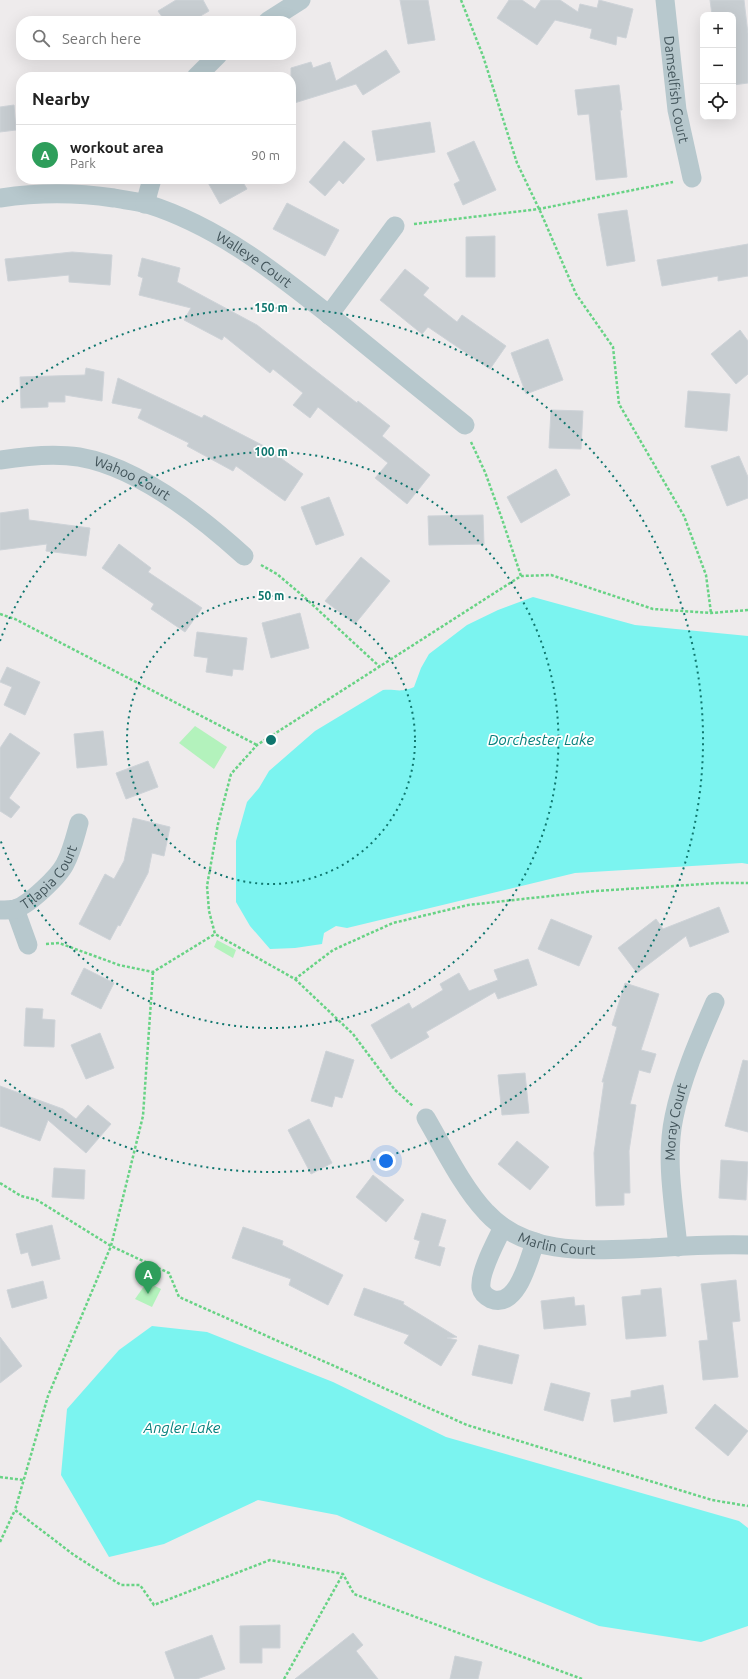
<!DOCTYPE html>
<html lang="en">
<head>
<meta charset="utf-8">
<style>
	body { margin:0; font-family:Ubuntu,sans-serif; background:#f6f6f6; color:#222 }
	.controls { position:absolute; right:12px; top:12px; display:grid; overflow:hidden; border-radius:8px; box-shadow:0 4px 16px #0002 }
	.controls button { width:36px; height:36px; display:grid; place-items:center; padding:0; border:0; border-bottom:1px solid #e0e0e0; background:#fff; color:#222; font:20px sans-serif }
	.you { position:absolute; left:386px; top:1161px; width:14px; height:14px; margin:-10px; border:3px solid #fff; border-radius:50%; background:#1a73e8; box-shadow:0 0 0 6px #1a73e833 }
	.badge { display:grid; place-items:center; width:26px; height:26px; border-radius:50%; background:#0b8043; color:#fff; font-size:13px; font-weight:700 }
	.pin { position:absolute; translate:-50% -33px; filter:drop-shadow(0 1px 2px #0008) }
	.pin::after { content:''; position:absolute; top:21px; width:14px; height:12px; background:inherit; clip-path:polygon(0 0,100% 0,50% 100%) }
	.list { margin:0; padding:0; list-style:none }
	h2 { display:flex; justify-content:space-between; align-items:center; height:52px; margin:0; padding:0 16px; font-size:17px }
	h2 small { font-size:13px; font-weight:400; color:#767676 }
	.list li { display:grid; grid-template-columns:26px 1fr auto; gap:12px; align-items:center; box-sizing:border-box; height:60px; padding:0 16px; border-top:1px solid #e0e0e0 }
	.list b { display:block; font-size:15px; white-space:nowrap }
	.list p { margin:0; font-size:13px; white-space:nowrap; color:#767676 }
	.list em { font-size:13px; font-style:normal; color:#767676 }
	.icon { flex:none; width:22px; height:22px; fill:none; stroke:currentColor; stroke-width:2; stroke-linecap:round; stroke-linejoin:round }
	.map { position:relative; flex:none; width:748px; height:1679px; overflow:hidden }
	.search { position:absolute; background:#fff; box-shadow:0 4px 16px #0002; left:16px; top:16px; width:280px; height:44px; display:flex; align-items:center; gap:10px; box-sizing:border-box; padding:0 14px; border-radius:16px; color:#767676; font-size:15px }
	.panel { position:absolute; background:#fff; box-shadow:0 4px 16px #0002; left:16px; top:72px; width:280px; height:112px; border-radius:16px }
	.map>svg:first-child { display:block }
	.green { fill:#b3f2bc }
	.water { fill:#7bf4f0 }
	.building { fill:#c7cdd1; stroke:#ced3d8 }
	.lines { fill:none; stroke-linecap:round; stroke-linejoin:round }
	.path { stroke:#68d385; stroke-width:2.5; stroke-dasharray:3 2; stroke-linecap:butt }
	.minor { stroke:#b7c8cd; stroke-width:19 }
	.ring { fill:none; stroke:#0f766e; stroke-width:2; stroke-dasharray:2 4 }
	.labels { text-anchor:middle; stroke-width:3.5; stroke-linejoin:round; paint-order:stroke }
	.street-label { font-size:14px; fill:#42545a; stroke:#fff }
	.water-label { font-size:15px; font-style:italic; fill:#05807c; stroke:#fff }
	.centre { fill:#0f766e; stroke:#fff; stroke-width:2 }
	.ring-label { font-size:12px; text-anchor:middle; font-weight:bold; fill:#0f766e; stroke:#fff; stroke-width:3.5; stroke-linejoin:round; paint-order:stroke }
</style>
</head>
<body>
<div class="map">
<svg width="748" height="1679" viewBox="0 0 748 1679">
	<rect width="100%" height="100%" fill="#eeebec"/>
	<g class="green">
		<path d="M195 726 227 747 214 769 179 743Z"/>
		<path d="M217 940 236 950 233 958 214 947Z"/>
		<path d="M147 1282 161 1289 152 1307 135 1299Z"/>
	</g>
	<g class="water">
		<path d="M533 597 635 625 748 636V864L742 863 575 873 347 928 336 926 324 933 322 944 295 948 270 949 250 926 236 902V841L247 802 259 788 269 771 315 731 383 690C397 689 400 693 414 687L421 668 429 654 467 625 498 610Z"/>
		<path d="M152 1326 207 1332 333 1382 446 1437 739 1521 748 1528V1626L701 1642 599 1626 484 1579 337 1515 258 1500 164 1544 109 1557 61 1475 67 1409 119 1350Z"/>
	</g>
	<g class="building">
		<path d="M176 0H203L209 11 192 21H165L158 11Z"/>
		<path d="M400 0H428L435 40 408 44Z"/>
		<path d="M509 0H522L535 9 541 0H560L578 12 580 4 597 8 599 0 633 9 626 38 617 36 616 45 590 38 592 29 555 20 537 45 497 18Z"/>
		<path d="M710 0H744L748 34V83L733 85V15H712Z"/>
		<path d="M386 50 400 72 363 95 356 84 291 104V68L311 62 313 68 330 62 336 81Z"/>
		<path d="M619 85 622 110H620L627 177 596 180 589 114 578 115 575 90Z"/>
		<path d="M14 105 16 130 0 132V107Z"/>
		<path d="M430 122 435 152 377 161 372 131Z"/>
		<path d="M344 141 365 159 343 184 339 180 325 196 309 182Z"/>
		<path d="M474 141 496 190 463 205 454 184 460 181 447 153Z"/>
		<path d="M206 179H241L247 189 220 204Z"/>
		<path d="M287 203 339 230 325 256 273 229Z"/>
		<path d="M627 210 635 261 607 266 598 214Z"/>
		<path d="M495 236V277H466V237Z"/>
		<path d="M748 244V276L718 281V276L662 286 657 260Z"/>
		<path d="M72 252 112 255 110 285 69 282V275L8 281 5 259Z"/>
		<path d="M142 258 180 268 177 282 257 325 357 403 358 401 390 426 382 436 430 475 407 504 375 478 388 463 318 407 310 418 293 405 303 393 273 369 270 373 224 336 222 340 184 320 191 308 139 295 143 278 138 276Z"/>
		<path d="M405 269 429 288 423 295 457 322 462 315 506 346 490 369 428 327 422 334 380 300Z"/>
		<path d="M740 330 748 341V374L736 384 711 354Z"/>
		<path d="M548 339 563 380 526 394 511 353Z"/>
		<path d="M86 368 104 372 102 401 65 395V402H48V407L21 408 20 377 85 375Z"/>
		<path d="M118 378 202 418 204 415 264 446 303 474 285 501 236 466 233 471 187 446 189 443 138 418 142 409 112 403Z"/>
		<path d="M688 391 730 394 727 431 685 427Z"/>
		<path d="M551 410 583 411 581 449 549 448Z"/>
		<path d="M739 456 748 477V498L727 506 711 466Z"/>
		<path d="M556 469 570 495 521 523 507 497Z"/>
		<path d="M329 497 344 535 316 545 301 507Z"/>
		<path d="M28 509 29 520 90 528 86 556 46 551 47 544 0 550V513Z"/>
		<path d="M483 515 484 544 429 545 428 516Z"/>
		<path d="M119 544 151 568 148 572 202 608 185 632 151 609 154 604 102 568Z"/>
		<path d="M361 557 390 581 355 624 325 601Z"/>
		<path d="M300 613 309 648 271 658 262 623Z"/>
		<path d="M197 632 247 638 243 670 233 669 232 676 206 672 208 658 194 656Z"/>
		<path d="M7 667 40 682 25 715 4 705 12 687 0 682Z"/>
		<path d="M103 731 107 765 77 768 74 734Z"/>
		<path d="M10 733 40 753 9 798 20 807 11 818 0 811V748Z"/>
		<path d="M148 761 158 787 126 799 116 773Z"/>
		<path d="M133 818 170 827 164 856 152 853 148 873 120 926 118 925 110 940 79 924 105 874 114 879 124 861Z"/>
		<path d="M719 907 729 932 690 947 686 936 637 973 618 948 656 919 663 929Z"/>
		<path d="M551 919 592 936 579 966 538 949Z"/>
		<path d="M528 959 537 985 498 999 495 992 426 1032 429 1037 391 1059 371 1025 409 1003 412 1009 443 990 440 984 459 973 469 991 498 980 494 970Z"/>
		<path d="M84 968 114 983 101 1009 71 994Z"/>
		<path d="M625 983 659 994 641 1050 656 1054 650 1073 639 1070 630 1104 636 1105 629 1151 630 1193H624V1205L596 1206 594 1153 604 1082H602L617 1027 612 1025Z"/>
		<path d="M26 1008 43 1009 42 1019 55 1020 54 1047 24 1046Z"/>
		<path d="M100 1033 114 1068 86 1079 71 1045Z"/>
		<path d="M326 1051 354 1060 342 1098 335 1096 332 1107 311 1101Z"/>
		<path d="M743 1060 748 1061V1132L725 1126Z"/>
		<path d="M525 1073 529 1113 502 1115 498 1075Z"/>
		<path d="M0 1086 63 1109 76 1119 88 1105 111 1124 86 1153 48 1120 40 1141 0 1126Z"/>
		<path d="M309 1119 332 1163 311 1174 288 1130Z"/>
		<path d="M517 1141 549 1167 530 1190 498 1164Z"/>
		<path d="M721 1160 748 1162 746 1200 719 1198Z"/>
		<path d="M54 1168 85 1170 84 1199 52 1197Z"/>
		<path d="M373 1175 404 1200 386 1222 356 1197Z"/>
		<path d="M422 1213 446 1220 438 1246 445 1248 440 1266 415 1258 420 1241 414 1239Z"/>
		<path d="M52 1225 60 1259 32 1266 28 1252 21 1254 16 1234Z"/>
		<path d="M243 1227 283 1241 282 1245 343 1275 328 1305 289 1285 291 1279 232 1258Z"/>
		<path d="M736 1280 740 1321 732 1322 738 1377 703 1380 699 1341 708 1340 701 1284Z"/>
		<path d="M43 1281 47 1298 12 1308 7 1290Z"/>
		<path d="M364 1288 404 1302 403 1304 457 1337 447 1338 457 1340 441 1366 404 1343 409 1335 354 1315Z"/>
		<path d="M661 1288 666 1336 626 1339 622 1297 641 1295V1290Z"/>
		<path d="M574 1297 575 1306 584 1305 586 1325 544 1329 541 1301Z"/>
		<path d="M0 1337 22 1366 0 1383Z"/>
		<path d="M479 1345 519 1355 512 1384 472 1375Z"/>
		<path d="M551 1383 590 1393 583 1421 544 1410Z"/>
		<path d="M663 1385 667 1413 614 1422 611 1400 631 1397V1391Z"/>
		<path d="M715 1404 748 1431 728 1456 695 1428Z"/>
		<path d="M280 1625V1648H262V1663H240V1626Z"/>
		<path d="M353 1633 363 1645 356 1651 378 1679H295Z"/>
		<path d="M212 1635 225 1669 197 1679H175L165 1652Z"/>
		<path d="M455 1656 482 1662 478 1679H450Z"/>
	</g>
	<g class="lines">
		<g class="path">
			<path d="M461 0 483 56 517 163 541 213 576 294 613 347 619 404 684 516 706 575 711 613"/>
			<path d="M414 224 539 209 673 182"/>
			<path d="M471 442 485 472 502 519 521 576"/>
			<path d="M261 565 277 574 303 596 380 667"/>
			<path d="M748 610 711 613 653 609 551 575 521 576 257 745 231 774 218 824 207 886 209 911 215 934 295 979 333 950 393 923 468 905 596 891 719 883H748"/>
			<path d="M0 614 15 619 257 745"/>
			<path d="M46 944 59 943 119 965 153 972 215 934"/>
			<path d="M153 972 143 1116 111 1246 48 1396 15 1510 74 1555 121 1585H140L154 1605 270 1560 343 1574 354 1594 582 1679"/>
			<path d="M295 979 353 1034 395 1090 413 1106"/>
			<path d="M0 1183 21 1196 37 1200 111 1246 169 1273 179 1297 467 1425 712 1500 748 1506"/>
			<path d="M0 1477 23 1480"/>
			<path d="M0 1542 15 1510"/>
			<path d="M284 1679 343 1574"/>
		</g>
		<g class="minor">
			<path id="s1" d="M665 0 677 110 692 178"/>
			<path d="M268 21 301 0"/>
			<path d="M196 77 218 55"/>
			<path id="s2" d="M0 198C40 192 74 192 114 198 125 200 136 201 147 204 221 227 283 278 343 326 383 359 424 392 465 425"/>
			<path d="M145 204 152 179"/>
			<path d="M329 315 395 226"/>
			<path id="s3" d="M0 460C25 456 54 453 79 457 137 467 201 517 244 556"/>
			<path d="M15 909 28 945"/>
			<path id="s4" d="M0 910C5 910 11 910 15 909 29 905 59 876 65 864 72 851 75 837 79 823"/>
			<path id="s5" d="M426 1118C443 1147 463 1188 486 1212 528 1258 595 1250 651 1248 683 1246 716 1244 748 1245"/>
			<path d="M503 1227C496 1242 479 1272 481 1288 482 1293 487 1297 491 1299 517 1310 529 1259 535 1242"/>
			<path id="s6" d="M678 1247C674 1205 665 1159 674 1117 682 1077 699 1039 715 1002"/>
		</g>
	</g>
	<g class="ring">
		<circle cx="271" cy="740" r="144"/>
		<path d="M0 641A288 288 0 1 1 0 839"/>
		<path d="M2 402A432 432 0 1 1 2 1078"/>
	</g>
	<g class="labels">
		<g class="street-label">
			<text dy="5" stroke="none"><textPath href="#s1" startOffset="90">Damselfish Court</textPath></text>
			<text dy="5" stroke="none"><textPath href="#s2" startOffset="269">Walleye Court</textPath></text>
			<text dy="5" stroke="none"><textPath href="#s3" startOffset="137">Wahoo Court</textPath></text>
			<text dy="5" stroke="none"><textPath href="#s4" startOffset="63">Tilapia Court</textPath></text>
			<text dy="5" stroke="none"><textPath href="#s6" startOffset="126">Moray Court</textPath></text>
			<text dy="5" stroke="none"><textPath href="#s5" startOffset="192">Marlin Court</textPath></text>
		</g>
		<g class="water-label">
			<text x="541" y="745">Dorchester Lake</text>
			<text x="182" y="1433">Angler Lake</text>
		</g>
	</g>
	<circle cx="271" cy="740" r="6" class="centre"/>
	<g class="ring-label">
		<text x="271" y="312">150 m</text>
		<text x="271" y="456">100 m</text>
		<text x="271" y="600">50 m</text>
	</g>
</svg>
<div class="controls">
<button>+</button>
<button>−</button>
<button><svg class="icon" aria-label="locate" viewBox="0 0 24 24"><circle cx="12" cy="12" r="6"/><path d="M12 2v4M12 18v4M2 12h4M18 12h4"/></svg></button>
</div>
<div class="you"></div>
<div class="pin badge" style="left:148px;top:1294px;background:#2e9e5b">A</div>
<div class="search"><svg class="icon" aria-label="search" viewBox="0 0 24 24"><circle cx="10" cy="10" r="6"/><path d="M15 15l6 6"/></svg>Search here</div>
<section class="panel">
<h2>Nearby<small></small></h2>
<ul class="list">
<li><span class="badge" style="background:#2e9e5b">A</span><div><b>workout area</b><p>Park</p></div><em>90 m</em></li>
</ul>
</section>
</div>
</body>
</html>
